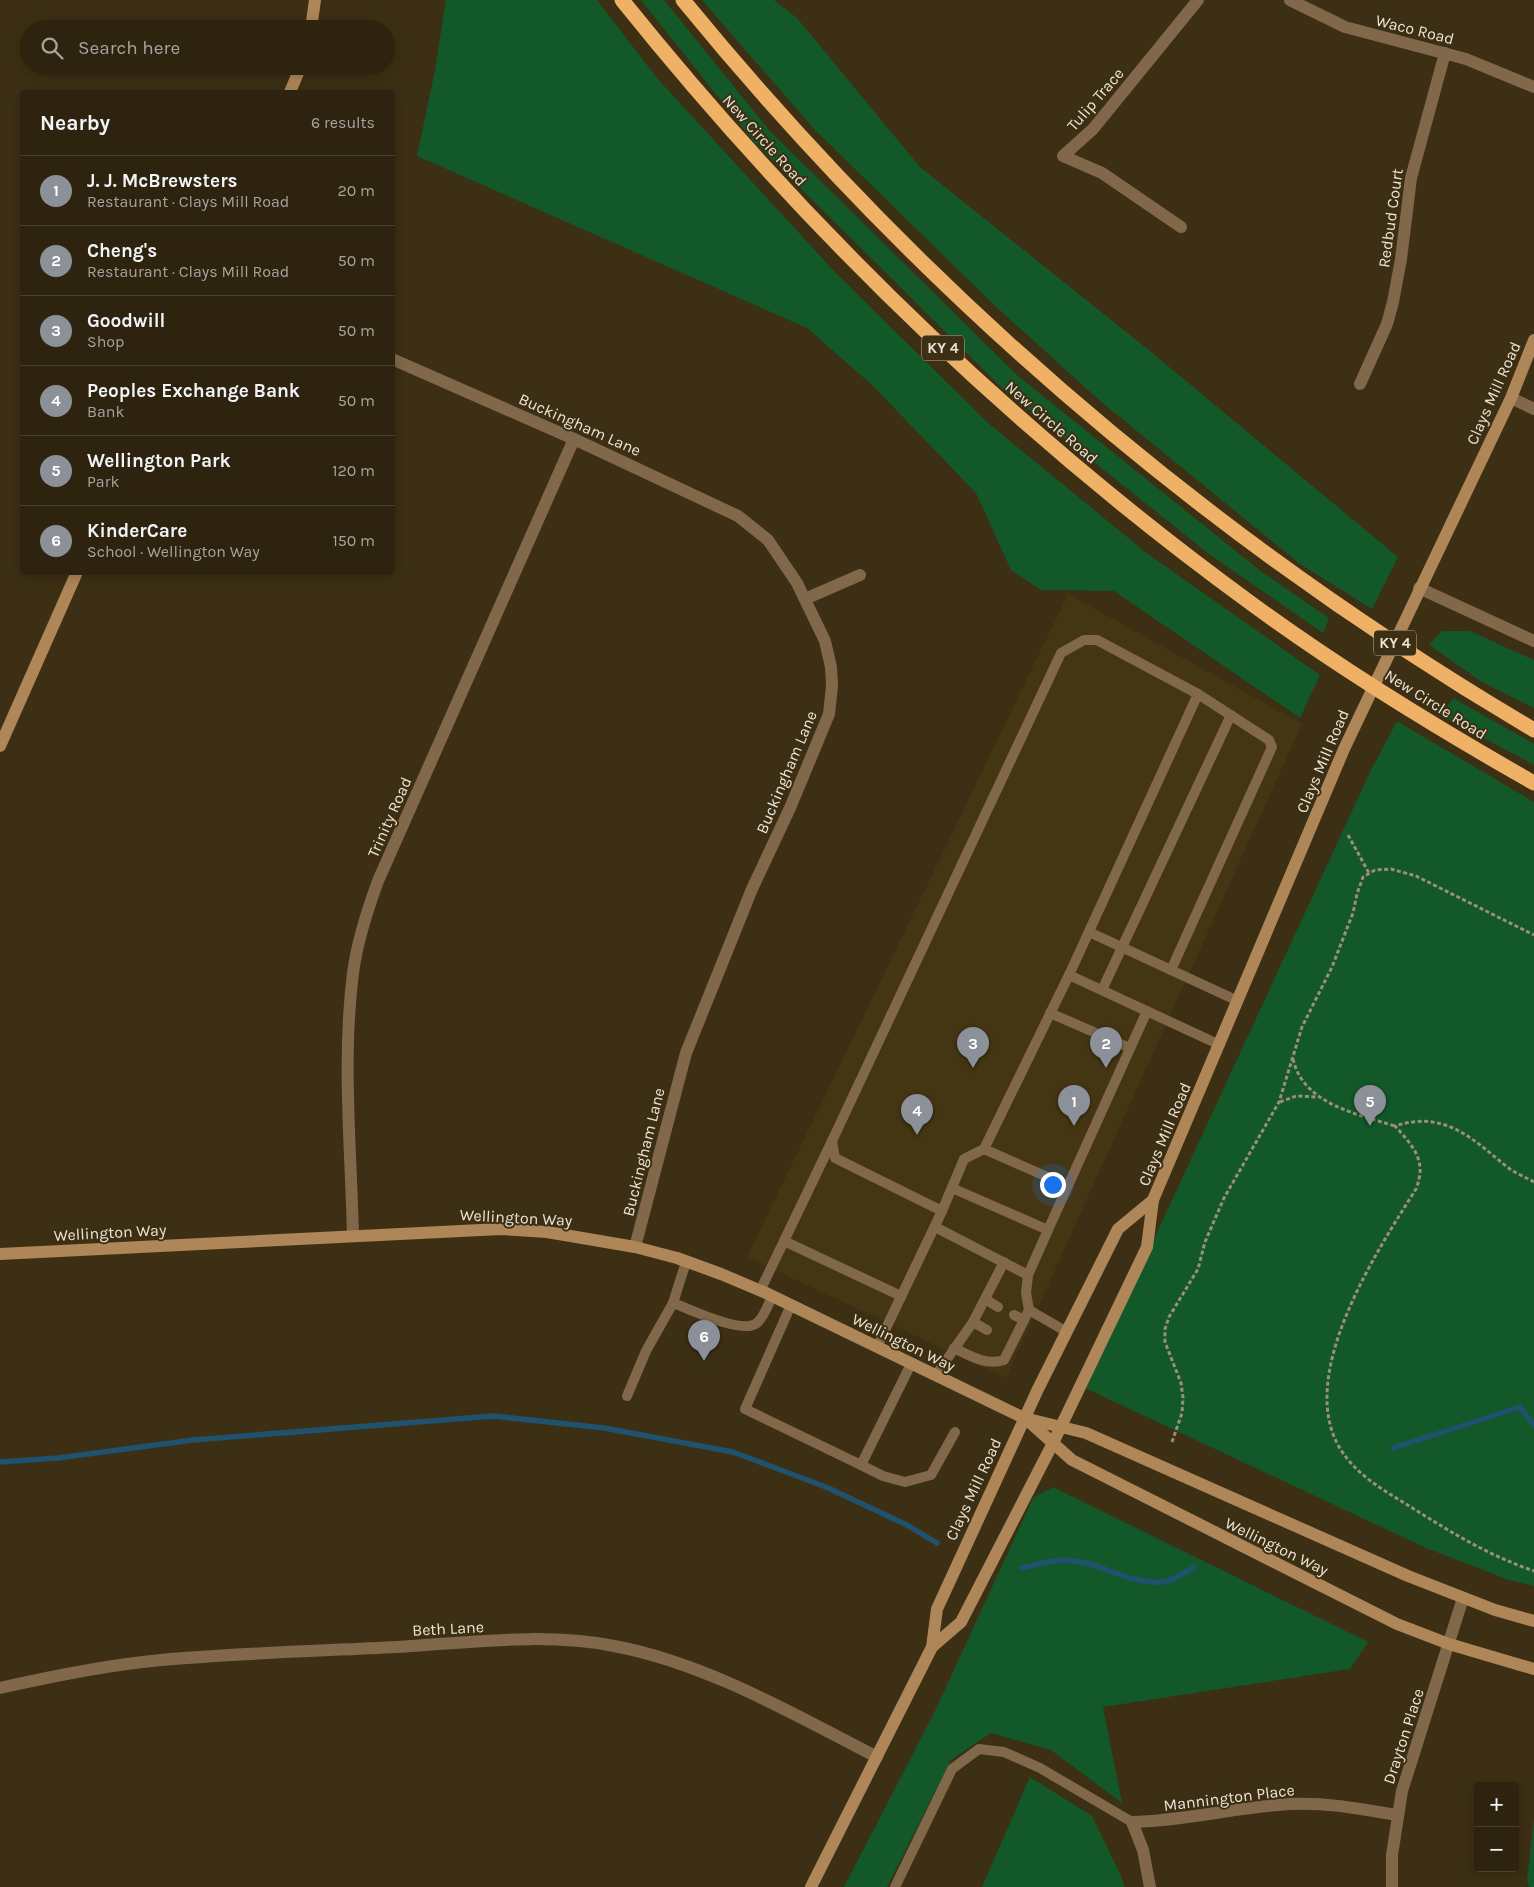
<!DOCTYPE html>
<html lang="en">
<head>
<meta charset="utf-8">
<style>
	body { margin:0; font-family:Karla,sans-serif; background:#392f1d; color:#f1f3f6 }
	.controls { position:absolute; right:15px; bottom:15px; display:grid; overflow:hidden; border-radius:5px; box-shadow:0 2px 12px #0003 }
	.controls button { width:45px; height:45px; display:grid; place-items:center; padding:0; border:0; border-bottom:1px solid #48402f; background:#2d230f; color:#f1f3f6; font:25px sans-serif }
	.you { position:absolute; left:1052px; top:1184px; width:18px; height:18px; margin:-12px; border:4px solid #fff; border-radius:50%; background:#1a73e8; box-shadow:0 0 0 8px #1a73e833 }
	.badge { display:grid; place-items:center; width:32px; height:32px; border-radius:50%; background:#8c9099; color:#fff; font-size:16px; font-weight:700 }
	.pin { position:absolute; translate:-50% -41px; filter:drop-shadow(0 1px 2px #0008) }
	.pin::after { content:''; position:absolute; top:26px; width:18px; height:15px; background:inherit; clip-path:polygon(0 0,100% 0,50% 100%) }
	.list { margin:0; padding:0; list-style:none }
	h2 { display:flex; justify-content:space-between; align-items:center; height:65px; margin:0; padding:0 20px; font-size:21px }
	h2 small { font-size:16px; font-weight:400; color:#a7a49e }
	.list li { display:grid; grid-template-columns:32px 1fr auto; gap:15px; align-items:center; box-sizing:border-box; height:70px; padding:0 20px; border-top:1px solid #48402f }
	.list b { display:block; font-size:19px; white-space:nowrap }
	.list p { margin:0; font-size:16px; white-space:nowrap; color:#a7a49e }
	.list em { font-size:16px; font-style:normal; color:#a7a49e }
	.icon { flex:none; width:28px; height:28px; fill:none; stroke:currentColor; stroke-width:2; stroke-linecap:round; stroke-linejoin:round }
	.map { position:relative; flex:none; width:1534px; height:1887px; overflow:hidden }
	.search { position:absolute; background:#2d230f; box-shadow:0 2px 12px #0003; left:20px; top:20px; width:375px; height:55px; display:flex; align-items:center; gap:12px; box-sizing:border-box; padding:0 18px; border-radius:28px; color:#a7a49e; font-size:19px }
	.panel { position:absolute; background:#2d230f; box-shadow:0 2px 12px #0003; left:20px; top:90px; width:375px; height:485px; border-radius:5px }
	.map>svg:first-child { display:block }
	.built { fill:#453613 }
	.green { fill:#125829 }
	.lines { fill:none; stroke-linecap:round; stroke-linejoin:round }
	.stream { stroke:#20516d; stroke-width:5.5 }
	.path { stroke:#9a8f7a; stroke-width:3; stroke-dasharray:4 2.5; stroke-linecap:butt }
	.lane { stroke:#81684b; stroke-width:10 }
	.street { stroke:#81684b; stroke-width:12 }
	.secondary { stroke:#ae8657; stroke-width:12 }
	.highway { stroke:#efb166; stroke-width:15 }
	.labels { text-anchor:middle; stroke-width:4; stroke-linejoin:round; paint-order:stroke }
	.shield { fill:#3c2f14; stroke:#b7ae9a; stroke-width:1 }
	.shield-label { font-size:15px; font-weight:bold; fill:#ece4d4 }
	.street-label { font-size:16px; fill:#ece4d4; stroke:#3c2f14 }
</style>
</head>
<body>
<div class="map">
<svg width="1534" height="1887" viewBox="0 0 1534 1887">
	<rect width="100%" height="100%" fill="#3c2f14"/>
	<path class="built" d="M1068 594 1302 724 1006 1378 747 1257Z"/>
	<g class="green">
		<path d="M446 0H597L657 78 833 270 988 423 1148 554 1320 675 1300 718 1114 591 1041 590 1011 570 976 493 871 384 807 328 417 156 435 70Z"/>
		<path d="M641 0H664L769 130 1018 376 1262 572 1329 618 1323 633 1209 554 1005 391 754 142Z"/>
		<path d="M702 0H774L797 18 920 167 1150 351 1398 557 1372 609 1300 564 1099 400 993 304 814 129Z"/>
		<path d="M1442 631H1470L1534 660V708L1482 682 1429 645Z"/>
		<path d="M1453 698 1534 744V765L1441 715Z"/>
		<path d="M1397 721 1534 802V1586L1509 1580 1426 1548 1085 1388 1371 770Z"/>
		<path d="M1053 1487 1368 1642 1350 1669 1103 1707 1122 1803 1051 1750 991 1733 951 1760 887 1887H844L934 1713 1033 1498Z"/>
		<path d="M1030 1777 1092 1816 1122 1878 1124 1887H982Z"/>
		<path d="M1534 1818V1887H1529L1527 1880Z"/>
	</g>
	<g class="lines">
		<g class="stream">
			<path d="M1393 1448 1520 1407 1534 1425"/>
			<path d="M0 1462 58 1458 193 1440 493 1416 604 1428 733 1452 826 1487 905 1524 937 1543"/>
			<path d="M1022 1568C1043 1562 1063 1557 1086 1563 1112 1570 1134 1584 1163 1582 1174 1581 1185 1572 1194 1567"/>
		</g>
		<g class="path">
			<path d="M1348 835 1369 873"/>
			<path d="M1293 1059C1303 1104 1357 1114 1395 1126"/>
			<path d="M1280 1102 1296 1096 1317 1097"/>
			<path d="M1534 1182C1525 1177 1515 1173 1507 1167 1472 1138 1444 1110 1395 1126 1414 1147 1427 1161 1416 1189 1377 1251 1294 1377 1341 1450 1358 1477 1387 1492 1414 1509 1452 1533 1490 1556 1534 1571"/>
			<path d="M1172 1442 1182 1413 1183 1398 1181 1383 1165 1342V1329L1169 1317 1198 1269 1205 1242 1224 1198 1279 1102 1302 1027 1332 967 1353 913 1357 894 1363 877 1375 870 1391 869 1416 876 1534 935"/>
		</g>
		<g class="lane">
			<path d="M1084 640H1097L1198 694 1069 975 984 1149 964 1159 942 1211 835 1158 832 1141 1061 653Z"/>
			<path d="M1089 932 1238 1001"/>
			<path d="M1171 970 1272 747 1269 740 1198 694"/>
			<path d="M1069 975 1220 1045"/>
			<path d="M1102 990 1231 715"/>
			<path d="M1050 1013 1130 1048"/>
			<path d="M984 1149 1068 1186"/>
			<path d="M952 1188 1048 1230 1147 1011"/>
			<path d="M935 1227 1028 1275 1048 1230"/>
			<path d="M784 1241 901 1296"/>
			<path d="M686 1262 673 1303C690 1309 742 1335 757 1323 764 1317 768 1305 772 1297"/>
			<path d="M1028 1275 1026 1293 1029 1310 1067 1332"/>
			<path d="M760 1291 832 1141"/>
			<path d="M985 1299 998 1307"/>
			<path d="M791 1305 745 1409 861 1465 911 1364"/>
			<path d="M1014 1315 1024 1320"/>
			<path d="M973 1322 987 1330"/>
			<path d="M877 1347 942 1211"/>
			<path d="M954 1348C970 1356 986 1366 1004 1360L1029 1310"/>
			<path d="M936 1375 973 1322 1004 1262"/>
			<path d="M627 1396 646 1351 673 1303"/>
			<path d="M861 1465 883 1476 905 1482 931 1475 955 1432"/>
			<path d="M895 1887 952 1769 979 1749 1004 1752 1040 1768 1132 1822"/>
		</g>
		<g class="street">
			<path d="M1290 0 1345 27 1466 59 1534 87"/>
			<path d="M1181 227 1102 173 1063 156 1093 129 1198 0"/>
			<path d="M392 359 574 439 738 516 768 540 797 583 825 641 831 667 832 686 829 714 790 808 752 889 686 1053 635 1247"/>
			<path d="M1360 384 1387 324 1393 302 1401 259 1411 178 1445 53"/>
			<path d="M1511 398 1534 409"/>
			<path d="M1419 588 1534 641"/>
			<path d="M805 599 860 575"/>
			<path d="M353 1236C351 1149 342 1060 353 973 357 942 367 911 378 881L574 439"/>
			<path d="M0 1688C53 1676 107 1665 161 1660 239 1653 318 1651 397 1647 468 1643 544 1632 614 1646 706 1663 795 1715 877 1757"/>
			<path d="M1150 1887 1143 1850 1132 1822C1185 1821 1237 1807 1290 1804 1326 1802 1361 1809 1396 1815"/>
			<path d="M1392 1887V1855L1402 1791 1463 1598"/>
		</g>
		<g class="secondary">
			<path d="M311 29 315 0"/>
			<path d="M290 92 301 66"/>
			<path d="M0 746 77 572"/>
			<path d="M0 1254 501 1229 547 1232 635 1247 677 1258 721 1274 766 1293 1024 1418 1086 1433 1408 1576 1495 1610 1534 1621"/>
			<path d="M1026 1419 1072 1460 1397 1624 1449 1644 1534 1669"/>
			<path d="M932 1647 961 1622 1053 1443 1147 1247 1153 1200 1344 749 1511 398 1534 340"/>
			<path d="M811 1887 932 1647 937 1609 1038 1389 1118 1229 1153 1200"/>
		</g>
		<g class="highway">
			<path d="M622 0C805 228 1016 432 1252 604 1342 670 1437 728 1534 783"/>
			<path d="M683 0C923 294 1207 537 1534 730"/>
		</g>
	</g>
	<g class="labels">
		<g class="shield">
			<rect x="922" y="335.5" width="42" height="25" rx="4"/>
			<rect x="1374" y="630.5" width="42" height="25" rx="4"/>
		</g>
		<g class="shield-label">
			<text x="943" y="353">KY 4</text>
			<text x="1395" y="648">KY 4</text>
		</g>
		<g class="street-label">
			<text transform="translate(1415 29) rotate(14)" y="6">Waco Road</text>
			<text transform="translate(1095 99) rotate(-49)" y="6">Tulip Trace</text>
			<text transform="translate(765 140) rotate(48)" y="6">New Circle Road</text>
			<text transform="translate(1390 218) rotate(-82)" y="6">Redbud Court</text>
			<text transform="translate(1493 393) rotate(-66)" y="6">Clays Mill Road</text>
			<text transform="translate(1052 422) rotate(41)" y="6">New Circle Road</text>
			<text transform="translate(580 424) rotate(24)" y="6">Buckingham Lane</text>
			<text transform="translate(1436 704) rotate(32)" y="6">New Circle Road</text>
			<text transform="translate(1322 761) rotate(-67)" y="6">Clays Mill Road</text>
			<text transform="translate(786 772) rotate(-67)" y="6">Buckingham Lane</text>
			<text transform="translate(389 817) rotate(-66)" y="6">Trinity Road</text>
			<text transform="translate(1164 1134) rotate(-67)" y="6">Clays Mill Road</text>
			<text transform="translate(643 1152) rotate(-76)" y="6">Buckingham Lane</text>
			<text transform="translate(516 1217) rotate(3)" y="6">Wellington Way</text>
			<text transform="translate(110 1232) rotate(-3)" y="6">Wellington Way</text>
			<text transform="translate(904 1342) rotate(26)" y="6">Wellington Way</text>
			<text transform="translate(973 1489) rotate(-65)" y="6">Clays Mill Road</text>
			<text transform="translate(1277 1546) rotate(26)" y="6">Wellington Way</text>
			<text transform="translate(448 1628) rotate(-3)" y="6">Beth Lane</text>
			<text transform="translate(1403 1736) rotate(-72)" y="6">Drayton Place</text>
			<text transform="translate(1229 1797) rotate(-7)" y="6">Mannington Place</text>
		</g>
	</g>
</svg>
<div class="controls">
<button>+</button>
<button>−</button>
</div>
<div class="you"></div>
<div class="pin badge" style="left:1074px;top:1126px">1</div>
<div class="pin badge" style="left:1106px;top:1068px">2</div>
<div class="pin badge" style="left:973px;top:1068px">3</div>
<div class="pin badge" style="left:917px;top:1135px">4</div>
<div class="pin badge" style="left:1370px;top:1126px">5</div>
<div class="pin badge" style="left:704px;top:1361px">6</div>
<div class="search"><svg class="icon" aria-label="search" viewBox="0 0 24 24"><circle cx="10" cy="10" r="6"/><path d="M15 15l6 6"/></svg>Search here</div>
<section class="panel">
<h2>Nearby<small>6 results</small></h2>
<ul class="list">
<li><span class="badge">1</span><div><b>J. J. McBrewsters</b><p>Restaurant · Clays Mill Road</p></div><em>20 m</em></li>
<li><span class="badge">2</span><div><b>Cheng's</b><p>Restaurant · Clays Mill Road</p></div><em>50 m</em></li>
<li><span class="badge">3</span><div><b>Goodwill</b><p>Shop</p></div><em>50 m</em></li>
<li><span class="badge">4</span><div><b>Peoples Exchange Bank</b><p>Bank</p></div><em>50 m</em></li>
<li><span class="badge">5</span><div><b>Wellington Park</b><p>Park</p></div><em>120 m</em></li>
<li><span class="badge">6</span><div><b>KinderCare</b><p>School · Wellington Way</p></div><em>150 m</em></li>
</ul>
</section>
</div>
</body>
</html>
